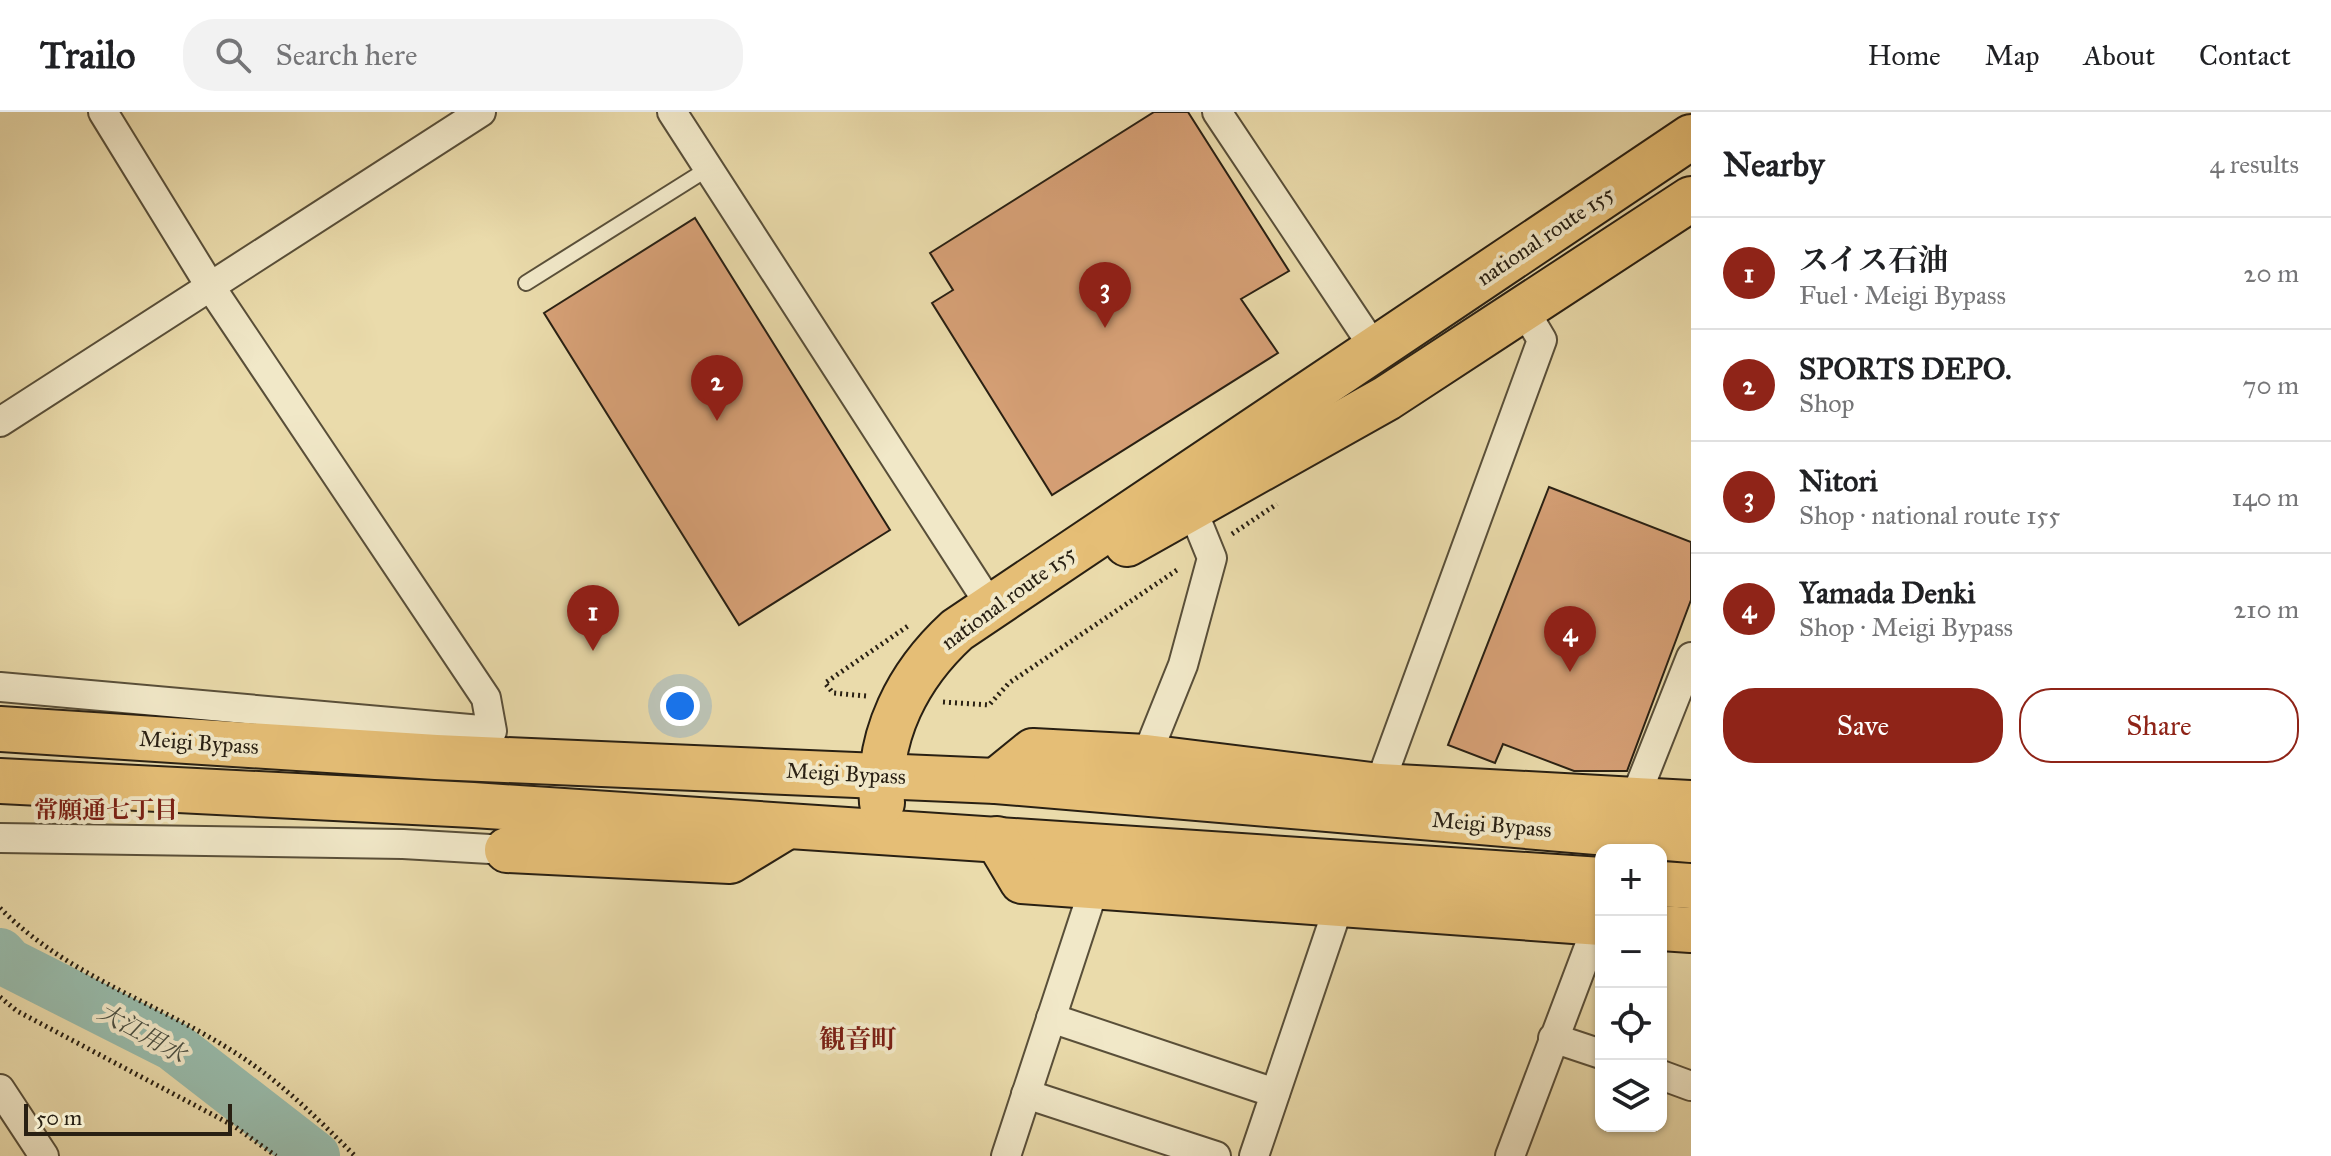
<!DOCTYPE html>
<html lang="en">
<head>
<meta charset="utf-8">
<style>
	body { margin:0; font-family:"IM FELL Great Primer","Noto Serif JP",serif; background:#f2f2f2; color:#202124 }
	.controls { position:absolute; right:24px; bottom:24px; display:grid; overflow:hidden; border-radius:16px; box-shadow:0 2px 6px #0004 }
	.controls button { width:72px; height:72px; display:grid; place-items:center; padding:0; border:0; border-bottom:2px solid #e0e0e0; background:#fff; color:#202124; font:40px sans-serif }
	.scale { position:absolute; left:24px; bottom:20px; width:208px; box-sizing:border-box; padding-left:8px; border:4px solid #292013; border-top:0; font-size:22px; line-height:28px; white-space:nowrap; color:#292013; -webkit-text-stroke:6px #f1e8c8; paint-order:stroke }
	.you { position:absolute; left:680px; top:594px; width:28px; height:28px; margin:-20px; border:6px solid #fff; border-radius:50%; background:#1a73e8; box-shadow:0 0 0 12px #1a73e833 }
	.badge { display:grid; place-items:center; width:52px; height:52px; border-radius:50%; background:#8f2418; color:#fff; font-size:26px; font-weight:700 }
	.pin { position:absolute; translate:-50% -66px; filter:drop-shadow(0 2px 4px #0008) }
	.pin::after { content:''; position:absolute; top:42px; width:28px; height:24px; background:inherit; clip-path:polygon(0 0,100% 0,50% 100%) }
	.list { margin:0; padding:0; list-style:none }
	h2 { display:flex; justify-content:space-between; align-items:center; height:104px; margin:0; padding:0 32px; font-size:34px }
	h2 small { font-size:26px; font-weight:400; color:#757577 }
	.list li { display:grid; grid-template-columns:52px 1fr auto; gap:24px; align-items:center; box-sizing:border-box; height:112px; padding:0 32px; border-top:2px solid #e0e0e0 }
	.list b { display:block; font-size:30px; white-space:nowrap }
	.list p { margin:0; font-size:26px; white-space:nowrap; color:#757577 }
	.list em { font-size:26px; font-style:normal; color:#757577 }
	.actions { display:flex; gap:16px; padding:24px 32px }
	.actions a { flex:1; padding:18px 0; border:2px solid #8f2418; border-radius:32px; text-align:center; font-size:28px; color:#8f2418 }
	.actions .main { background:#8f2418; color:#fff }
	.icon { flex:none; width:44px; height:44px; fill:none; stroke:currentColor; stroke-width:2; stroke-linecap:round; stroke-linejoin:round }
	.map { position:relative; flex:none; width:1691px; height:1044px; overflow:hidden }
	header { display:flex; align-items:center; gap:48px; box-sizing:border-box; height:112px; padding:0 40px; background:#fff; border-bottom:2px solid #e0e0e0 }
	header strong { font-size:38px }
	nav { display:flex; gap:44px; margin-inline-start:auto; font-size:28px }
	.search { width:560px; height:72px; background:#f2f2f2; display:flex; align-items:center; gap:20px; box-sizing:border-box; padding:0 28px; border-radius:32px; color:#757577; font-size:30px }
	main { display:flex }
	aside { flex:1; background:#fff }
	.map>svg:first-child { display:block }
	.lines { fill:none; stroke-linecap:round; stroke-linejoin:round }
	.river { stroke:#98bbab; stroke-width:50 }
	.building { fill:#d6a076; stroke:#292013; stroke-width:2 }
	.service-casing { stroke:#594f39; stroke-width:18 }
	.minor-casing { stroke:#594f39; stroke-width:32 }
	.trunk-casing { stroke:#292013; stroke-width:48 }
	.path { stroke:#292013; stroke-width:5; stroke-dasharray:2 4; stroke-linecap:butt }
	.service { stroke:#f1e8c8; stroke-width:14 }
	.minor { stroke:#f1e8c8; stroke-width:28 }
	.trunk { stroke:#e5be76; stroke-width:44 }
	.labels { text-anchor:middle; stroke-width:8; stroke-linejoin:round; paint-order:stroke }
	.street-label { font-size:22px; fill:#292013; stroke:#f1e8c8 }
	.neighbourhood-label { font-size:24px; font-weight:bold; fill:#7a1f14; stroke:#f1e8c8 }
	.water-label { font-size:24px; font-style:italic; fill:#4a4e41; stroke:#f1e8c8 }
	.quarter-label { font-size:26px; font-weight:bold; fill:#7a1f14; stroke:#f1e8c8 }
</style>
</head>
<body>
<header>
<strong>Trailo</strong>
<div class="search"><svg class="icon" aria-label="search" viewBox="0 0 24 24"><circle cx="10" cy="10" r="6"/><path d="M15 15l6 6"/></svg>Search here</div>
<nav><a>Home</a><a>Map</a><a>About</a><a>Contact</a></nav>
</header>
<main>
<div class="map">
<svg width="1691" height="1044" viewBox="0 0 1691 1044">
	<rect width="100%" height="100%" fill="#eadbab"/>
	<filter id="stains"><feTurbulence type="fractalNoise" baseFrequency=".0025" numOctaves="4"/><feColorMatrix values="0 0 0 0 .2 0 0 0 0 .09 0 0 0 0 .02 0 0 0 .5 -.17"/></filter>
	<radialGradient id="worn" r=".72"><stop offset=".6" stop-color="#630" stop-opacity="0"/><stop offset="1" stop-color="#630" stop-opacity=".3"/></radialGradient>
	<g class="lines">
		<path class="river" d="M0 841 9 851 173 934 315 1044"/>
	</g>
	<g class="building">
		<path d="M1154 0H1188L1289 159 1241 187 1278 241 1052 383 932 191 953 178 930 141Z"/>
		<path d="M695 106 890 418 739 513 544 201Z"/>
		<path d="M1549 375 1691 430V488L1627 659H1574L1503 632 1495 651 1448 633Z"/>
	</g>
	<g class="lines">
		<defs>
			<path id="service" d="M526 171 709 56"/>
			<g id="minor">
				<path d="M672 0 990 493"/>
				<path d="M1217 0 1375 237"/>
				<path d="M0 310 481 0"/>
				<path d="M0 575 492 619 486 586 210 174 103 0"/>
				<path d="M1146 645 1183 553 1212 446 1192 397"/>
				<path d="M1379 674 1542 228 1523 196"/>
				<path d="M1635 686 1691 545"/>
				<path d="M0 726 403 732 507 738"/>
				<path d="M1051 906 1275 981"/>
				<path d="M1553 926 1601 942"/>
				<path d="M1661 963 1691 974"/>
				<path d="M0 977 44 1044"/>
				<path d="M1026 982 1216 1044"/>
				<path d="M1006 1044 1094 776"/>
				<path d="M1254 1044 1339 793"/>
				<path d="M1510 1044 1598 811"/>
			</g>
			<g id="trunk">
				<path d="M1127 432 1387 286 1691 87"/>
				<path d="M0 617 436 645 996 669 1691 728"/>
				<path d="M0 669 473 693 1601 768"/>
				<path d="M996 669 1033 639 1146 645 1379 674 1691 691"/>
				<path d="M882 691C877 623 908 563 957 518L1691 25"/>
				<path d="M997 727 1022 769 1601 811"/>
				<path d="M507 738 730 749 786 715"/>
				<path d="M1661 772 1691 774"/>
				<path d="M1661 816 1691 818"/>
			</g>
		</defs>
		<use href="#service" class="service-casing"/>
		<use href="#minor" class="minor-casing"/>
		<use href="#trunk" class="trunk-casing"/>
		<g class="path">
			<path d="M1232 422 1277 392"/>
			<path d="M866 584 833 581 825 571 908 514"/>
			<path d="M943 590 989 593 1009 571 1180 456"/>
			<path d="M0 796C67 864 156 890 234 940 280 969 317 1006 355 1044"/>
			<path d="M0 885 17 899 234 1014 276 1044"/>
		</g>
		<use href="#service" class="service"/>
		<use href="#minor" class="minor"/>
		<use href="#trunk" class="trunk"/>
	</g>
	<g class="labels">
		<g class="street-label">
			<text transform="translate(1545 123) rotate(-34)" y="8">national route 155</text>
			<text transform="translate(1008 485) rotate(-36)" y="8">national route 155</text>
			<text transform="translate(199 630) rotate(4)" y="8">Meigi Bypass</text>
			<text transform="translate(846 661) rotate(3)" y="8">Meigi Bypass</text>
			<text transform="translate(1492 712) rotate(5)" y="8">Meigi Bypass</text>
		</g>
		<g class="neighbourhood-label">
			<text x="106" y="706">常願通七丁目</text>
		</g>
		<g class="water-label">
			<text transform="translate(142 921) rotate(29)" y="8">大江用水</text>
		</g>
		<g class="quarter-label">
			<text x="858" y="936">観音町</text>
		</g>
	</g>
	<rect width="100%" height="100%" filter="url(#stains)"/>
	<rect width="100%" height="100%" fill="url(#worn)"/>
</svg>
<div class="controls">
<button>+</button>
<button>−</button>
<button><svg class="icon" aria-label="locate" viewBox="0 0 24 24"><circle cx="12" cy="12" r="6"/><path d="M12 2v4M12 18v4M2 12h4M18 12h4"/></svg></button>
<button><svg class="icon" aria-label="layers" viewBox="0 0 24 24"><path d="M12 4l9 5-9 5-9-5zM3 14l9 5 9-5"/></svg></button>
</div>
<div class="scale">50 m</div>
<div class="you"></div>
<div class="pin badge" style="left:593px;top:539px">1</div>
<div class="pin badge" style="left:717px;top:309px">2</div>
<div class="pin badge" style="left:1105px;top:216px">3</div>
<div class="pin badge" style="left:1570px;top:560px">4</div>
</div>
<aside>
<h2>Nearby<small>4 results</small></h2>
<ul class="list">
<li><span class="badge">1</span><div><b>スイス石油</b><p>Fuel · Meigi Bypass</p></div><em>20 m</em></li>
<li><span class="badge">2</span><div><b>SPORTS DEPO.</b><p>Shop</p></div><em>70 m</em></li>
<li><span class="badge">3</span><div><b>Nitori</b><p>Shop · national route 155</p></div><em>140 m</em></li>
<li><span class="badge">4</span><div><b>Yamada Denki</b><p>Shop · Meigi Bypass</p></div><em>210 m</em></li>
</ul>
<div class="actions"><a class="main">Save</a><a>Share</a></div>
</aside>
</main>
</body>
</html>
